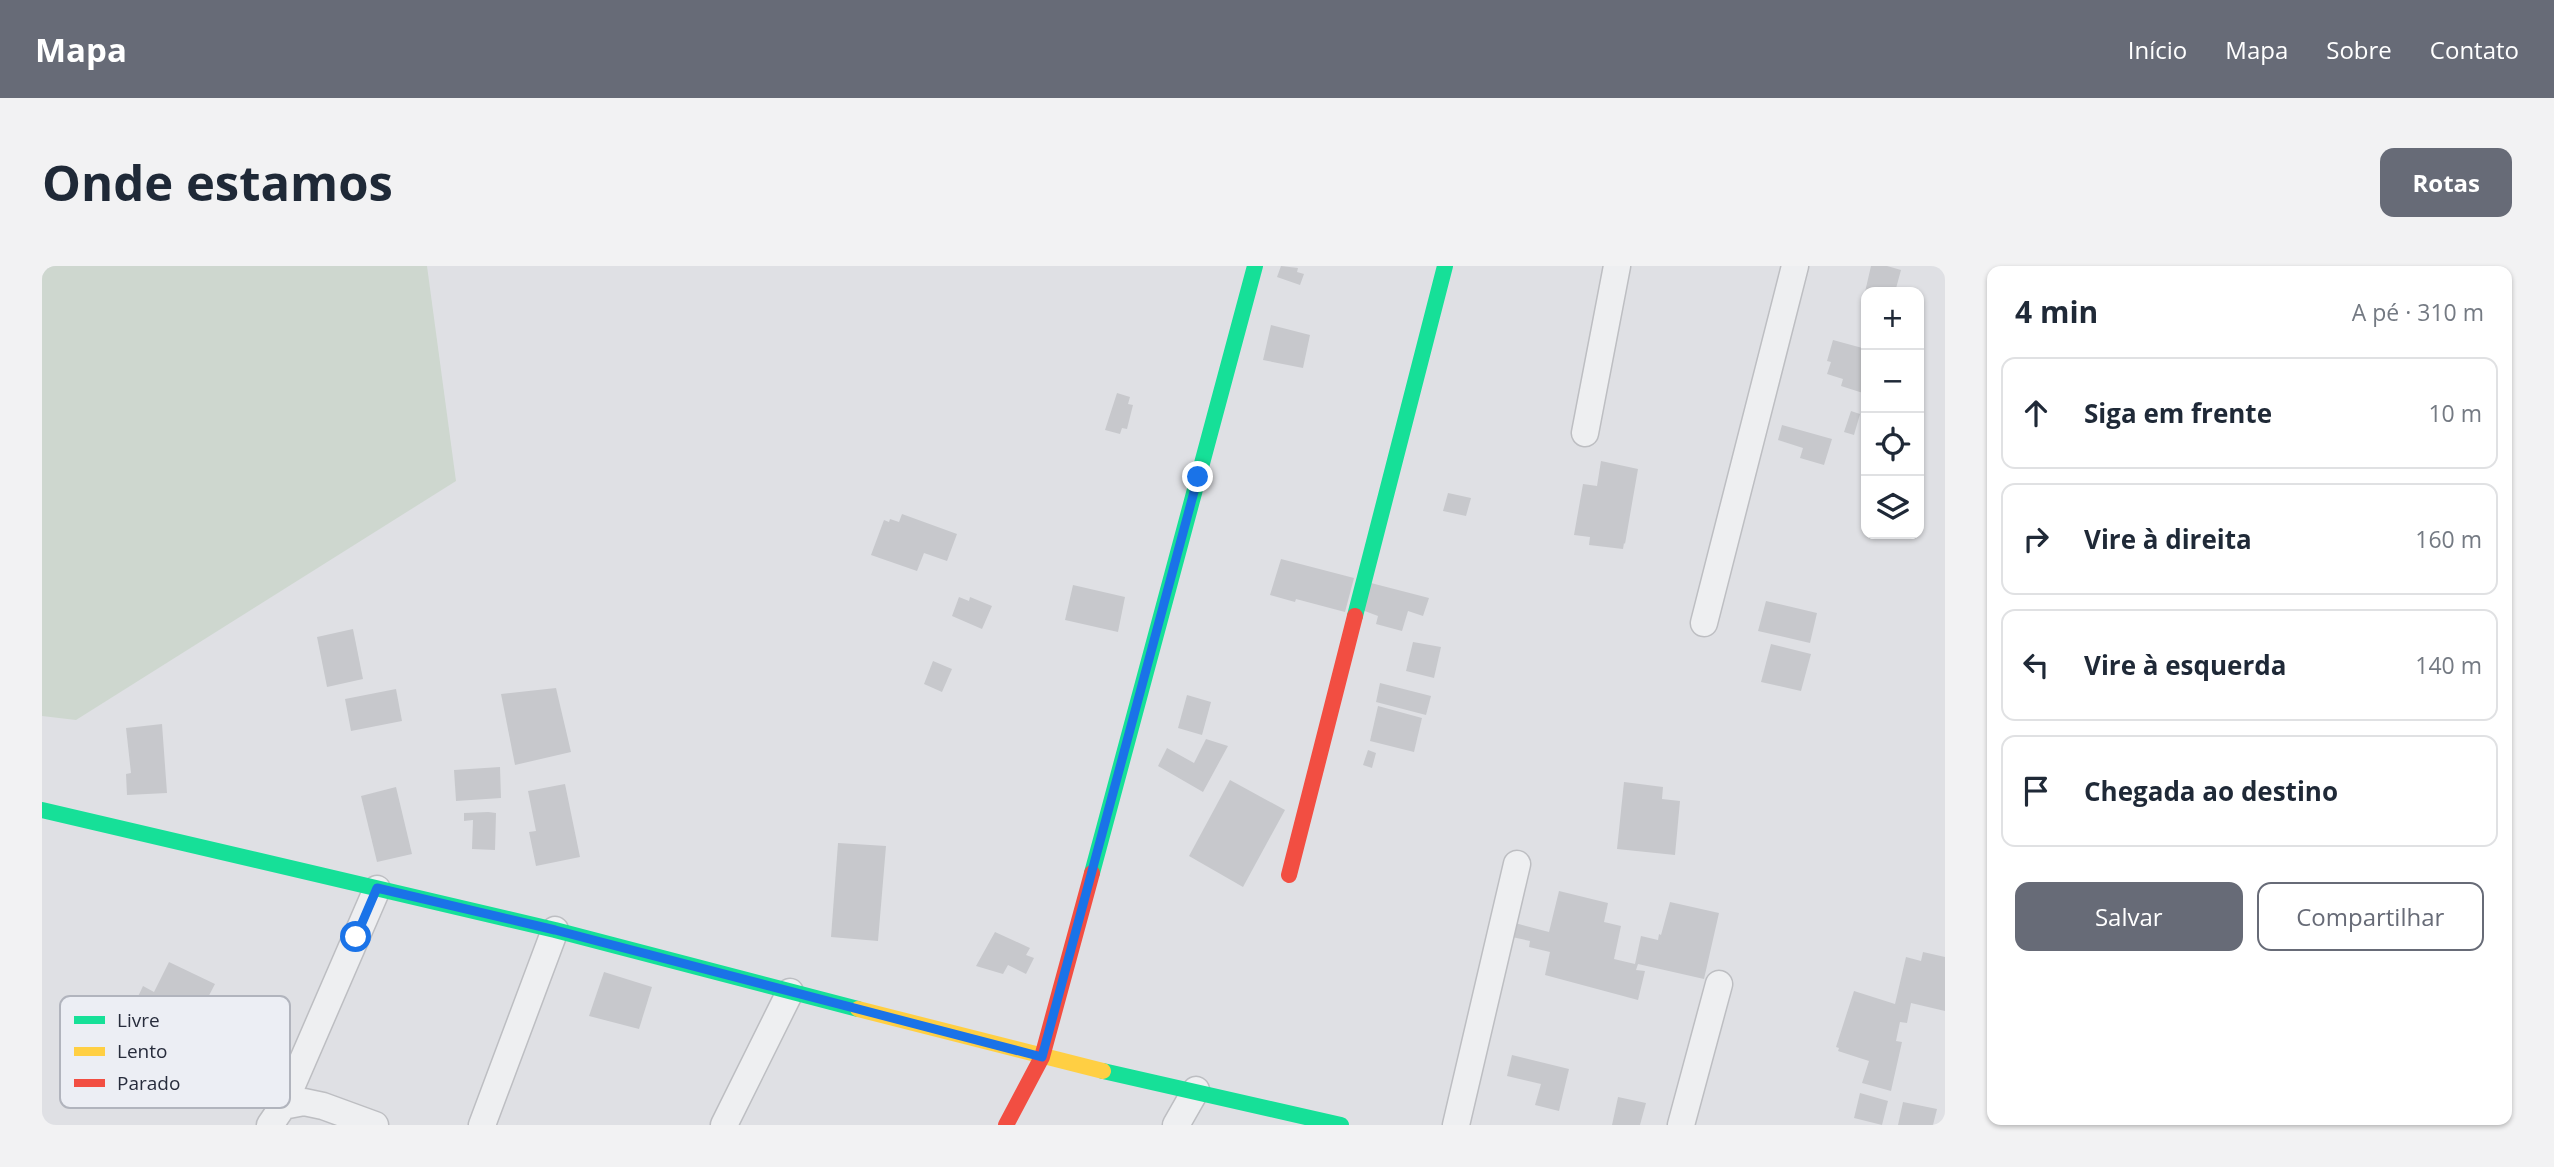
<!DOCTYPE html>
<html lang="pt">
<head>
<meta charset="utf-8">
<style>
	body { margin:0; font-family:"Open Sans",sans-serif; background:#f2f2f3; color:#1f2937 }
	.controls { position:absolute; right:21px; top:21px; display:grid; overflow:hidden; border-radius:14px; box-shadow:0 2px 5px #0004 }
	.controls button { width:63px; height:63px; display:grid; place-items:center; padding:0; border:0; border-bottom:2px solid #e0e1e3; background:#fff; color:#1f2937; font:35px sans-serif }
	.stop { position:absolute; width:21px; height:21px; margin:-16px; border:5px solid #1a73e8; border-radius:50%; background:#fff }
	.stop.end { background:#1a73e8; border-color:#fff; box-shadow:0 2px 7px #0008 }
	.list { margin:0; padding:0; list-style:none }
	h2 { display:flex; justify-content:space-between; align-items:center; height:91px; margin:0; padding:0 28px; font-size:30px }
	h2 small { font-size:23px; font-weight:400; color:#747a83 }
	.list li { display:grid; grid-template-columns:46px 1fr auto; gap:21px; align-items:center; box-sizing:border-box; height:112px; margin:0 14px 14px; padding:0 14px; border:2px solid #e0e1e3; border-radius:14px }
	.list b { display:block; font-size:26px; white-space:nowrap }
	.list em { font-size:23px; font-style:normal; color:#747a83 }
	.actions { display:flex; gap:14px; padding:21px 28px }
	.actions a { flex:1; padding:16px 0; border:2px solid #676b77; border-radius:14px; text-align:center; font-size:24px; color:#676b77 }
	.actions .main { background:#676b77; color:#fff }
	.icon { flex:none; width:38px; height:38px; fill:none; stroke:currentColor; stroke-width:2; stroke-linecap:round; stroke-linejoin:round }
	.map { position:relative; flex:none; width:1903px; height:859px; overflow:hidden; border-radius:14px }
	header { display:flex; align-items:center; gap:42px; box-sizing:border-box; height:98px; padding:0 35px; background:#676b77; color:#fff }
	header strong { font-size:33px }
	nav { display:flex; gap:38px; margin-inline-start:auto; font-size:24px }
	.intro { display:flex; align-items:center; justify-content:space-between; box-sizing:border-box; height:168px; padding:0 42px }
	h1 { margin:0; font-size:49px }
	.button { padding:18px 32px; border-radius:14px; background:#676b77; color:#fff; font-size:24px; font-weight:700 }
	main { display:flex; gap:42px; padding:0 42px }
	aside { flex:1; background:#fff; border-radius:14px; box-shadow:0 2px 5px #0004 }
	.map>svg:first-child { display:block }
	.green { fill:#ced7cf }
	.building { fill:#c7c8cc }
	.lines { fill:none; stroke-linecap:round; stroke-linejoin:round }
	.street-casing { stroke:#bdbec2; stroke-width:29 }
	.street { stroke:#eeeff1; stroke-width:26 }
	.fast { stroke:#16e098; stroke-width:16 }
	.slow { stroke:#ffcf43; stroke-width:16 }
	.jam { stroke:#f24e42; stroke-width:16 }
	.route { stroke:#1a73e8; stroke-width:9 }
	.key { fill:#eceef4; stroke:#b1b4bd; stroke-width:2 }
	.key-label { font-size:19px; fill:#272c3c }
</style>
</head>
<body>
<header>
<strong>Mapa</strong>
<nav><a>Início</a><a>Mapa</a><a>Sobre</a><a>Contato</a></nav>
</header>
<div class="intro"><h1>Onde estamos</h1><a class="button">Rotas</a></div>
<main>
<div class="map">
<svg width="1903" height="859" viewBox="0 0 1903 859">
	<rect width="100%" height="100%" fill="#dfe0e4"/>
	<path class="green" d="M0 0H385L414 215 34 454 0 450Z"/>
	<g class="building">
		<path d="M1239 0 1256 2 1255 6 1262 8 1258 19 1235 11Z"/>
		<path d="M1829 0H1845L1859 4 1853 26H1823Z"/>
		<path d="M1229 59 1268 69 1261 102 1221 94Z"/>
		<path d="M1791 74 1824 83V115L1821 127 1799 120 1801 113 1785 108 1789 96 1785 95Z"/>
		<path d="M1075 127 1088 131 1086 138 1091 139 1085 163 1080 162 1078 168 1063 164Z"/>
		<path d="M1809 145 1818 148 1812 169 1802 166Z"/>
		<path d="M1740 159 1790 173 1782 199 1758 192 1761 182 1736 174Z"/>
		<path d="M1559 195 1596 203 1583 278 1582 277 1581 283 1547 279 1548 271 1532 269 1541 218 1555 220Z"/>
		<path d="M1406 227 1429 232 1424 250 1401 245Z"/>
		<path d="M860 248 915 268 905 295 882 287 875 305 829 289 842 254 847 256 848 253 857 256Z"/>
		<path d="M1239 293 1312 312 1303 346 1254 333 1253 336 1228 329Z"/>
		<path d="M1329 317 1387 332 1381 350 1366 345 1360 365 1334 358 1336 350 1320 344Z"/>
		<path d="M1031 319 1083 331 1076 366 1023 354Z"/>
		<path d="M917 331 927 335 928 331 950 340 940 363 910 350Z"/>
		<path d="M1724 335 1775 347 1768 377 1716 365Z"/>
		<path d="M311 363 321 413 285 421 275 371Z"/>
		<path d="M1371 376 1399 381 1392 412 1364 405Z"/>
		<path d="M1729 378 1769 388 1759 425 1719 416Z"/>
		<path d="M891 395 910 403 900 426 882 418Z"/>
		<path d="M1338 417 1389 430 1384 449 1334 436Z"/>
		<path d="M514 422 529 486 473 499 459 428Z"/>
		<path d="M354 423 360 455 309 465 303 433Z"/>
		<path d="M1145 429 1169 436 1160 469 1136 462Z"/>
		<path d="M1336 440 1380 452 1372 486 1328 475Z"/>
		<path d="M120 458 125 527 85 529 84 508 89 507 84 462Z"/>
		<path d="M1164 473 1186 480 1161 526 1116 500 1125 482 1152 497Z"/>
		<path d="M1326 484 1334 487 1330 502 1321 499Z"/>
		<path d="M458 501 459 532 414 535 412 504Z"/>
		<path d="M1188 514 1243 544 1201 621 1147 590Z"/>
		<path d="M1582 516 1621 521 1620 533 1638 535 1633 589 1575 583Z"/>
		<path d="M523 518 538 591 494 600 487 566 494 565 486 525Z"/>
		<path d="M354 521 370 588 335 596 319 530Z"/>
		<path d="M446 546 454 547 453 584 430 583 431 554 422 555V547Z"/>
		<path d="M796 577 844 580 836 675 789 671Z"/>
		<path d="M1517 625 1566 637 1562 656 1579 660 1572 693 1593 698 1599 670 1616 674 1617 668 1619 669 1628 636 1677 647 1662 713 1596 698 1594 704 1603 705 1596 734 1503 709 1508 686 1487 681 1488 675 1470 671 1473 657 1507 666Z"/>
		<path d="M953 666 988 682 984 689 992 692 984 708 966 699 961 708 934 700Z"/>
		<path d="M1881 686 1903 691V745L1869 737 1865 757 1858 756 1854 775 1860 776 1849 825 1820 817 1827 795 1796 785 1797 782 1794 781 1812 725 1853 738 1864 691 1879 695Z"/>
		<path d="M127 696 173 718 139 783 85 754 101 720 112 726Z"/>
		<path d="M562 706 610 721 597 763 547 750Z"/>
		<path d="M1470 789 1527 803 1517 845 1493 839 1499 818 1465 810Z"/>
		<path d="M1818 827 1846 835 1840 859 1812 852Z"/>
		<path d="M1576 831 1604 837 1598 859H1570Z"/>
		<path d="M1861 836 1895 843 1891 859H1856Z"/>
	</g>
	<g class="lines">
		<defs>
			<g id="street">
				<path d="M1543 167 1575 0"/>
				<path d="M1662 357 1753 0"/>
				<path d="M241 840 335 623"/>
				<path d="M228 859 241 840 262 836 281 840 333 859"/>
				<path d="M440 859 513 664"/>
				<path d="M682 859 748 726"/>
				<path d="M1134 859 1154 824"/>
				<path d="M1414 859 1475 598"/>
				<path d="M1639 859 1677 718"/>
			</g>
		</defs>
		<use href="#street" class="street-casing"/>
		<use href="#street" class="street"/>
		<g class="fast">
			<path d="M1313 350 1403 0"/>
			<path d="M0 544 513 664 816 743"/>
			<path d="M1050 607 1213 0"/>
			<path d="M1061 805 1299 859"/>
		</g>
		<path class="slow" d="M816 743 1061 805"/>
		<g class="jam">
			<path d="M1247 609 1313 350"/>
			<path d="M964 859 1000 791 1050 607"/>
		</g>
	</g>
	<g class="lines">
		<path class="route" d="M314 671 335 622 513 664 1000 791 1156 211"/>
	</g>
	<rect x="18" y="730" width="230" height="112" rx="10" class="key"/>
	<rect x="32" y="750" width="31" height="8" fill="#16e098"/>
	<rect x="32" y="781" width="31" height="9" fill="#ffcf43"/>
	<rect x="32" y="813" width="31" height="8" fill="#f24e42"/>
	<g class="key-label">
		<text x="75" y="761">Livre</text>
		<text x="75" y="792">Lento</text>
		<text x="75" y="824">Parado</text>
	</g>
</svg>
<div class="controls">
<button>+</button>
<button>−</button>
<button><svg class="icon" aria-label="locate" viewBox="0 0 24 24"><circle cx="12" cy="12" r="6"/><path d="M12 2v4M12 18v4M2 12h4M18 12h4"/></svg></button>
<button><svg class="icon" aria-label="layers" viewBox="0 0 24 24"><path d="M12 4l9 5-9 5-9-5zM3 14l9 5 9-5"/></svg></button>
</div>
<div class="stop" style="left:314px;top:671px"></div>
<div class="stop end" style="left:1156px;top:211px"></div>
</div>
<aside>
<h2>4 min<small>A pé · 310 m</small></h2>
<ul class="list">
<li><svg class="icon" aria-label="ahead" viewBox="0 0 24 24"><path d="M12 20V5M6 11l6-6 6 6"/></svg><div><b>Siga em frente</b></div><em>10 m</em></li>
<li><svg class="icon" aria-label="right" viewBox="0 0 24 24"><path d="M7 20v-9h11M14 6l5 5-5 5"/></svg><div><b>Vire à direita</b></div><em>160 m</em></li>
<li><svg class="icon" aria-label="left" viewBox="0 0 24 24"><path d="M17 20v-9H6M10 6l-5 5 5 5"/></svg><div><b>Vire à esquerda</b></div><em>140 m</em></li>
<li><svg class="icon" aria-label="arrive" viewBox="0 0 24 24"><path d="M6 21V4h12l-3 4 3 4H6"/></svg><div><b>Chegada ao destino</b></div></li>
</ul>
<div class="actions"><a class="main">Salvar</a><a>Compartilhar</a></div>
</aside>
</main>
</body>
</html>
